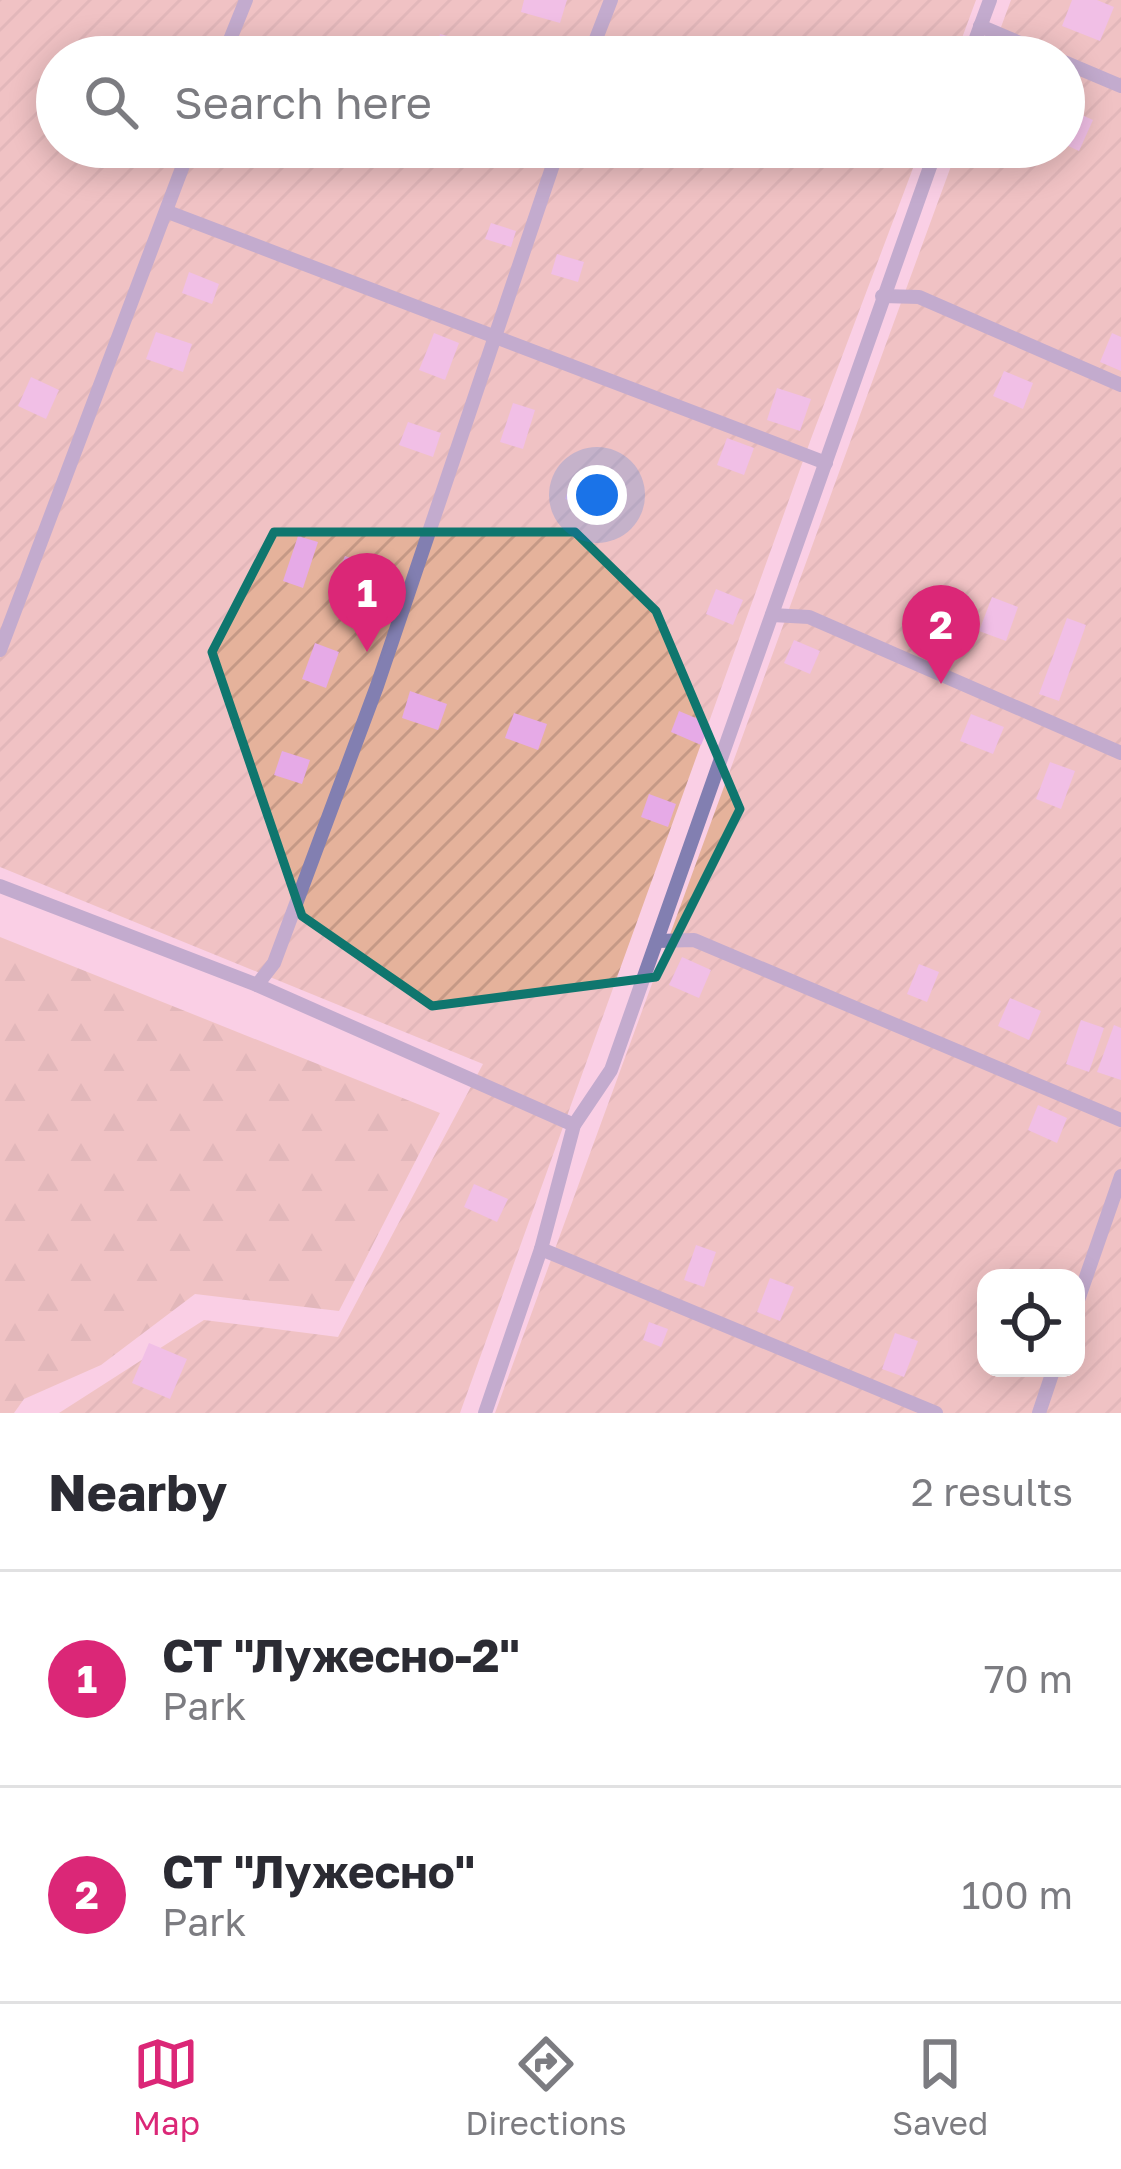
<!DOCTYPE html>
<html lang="en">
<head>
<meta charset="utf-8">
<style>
	body { margin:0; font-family:"Golos Text",sans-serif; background:#f7f7f7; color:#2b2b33 }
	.controls { position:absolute; right:36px; bottom:36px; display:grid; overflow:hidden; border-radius:24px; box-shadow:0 6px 30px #0003 }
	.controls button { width:108px; height:108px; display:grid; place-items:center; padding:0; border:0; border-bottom:3px solid #e1e1e2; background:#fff; color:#2b2b33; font:60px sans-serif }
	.you { position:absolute; left:597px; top:495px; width:42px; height:42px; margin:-30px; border:9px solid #fff; border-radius:50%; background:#1a73e8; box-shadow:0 0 0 18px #1a73e833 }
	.badge { display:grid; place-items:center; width:78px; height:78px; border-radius:50%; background:#db2777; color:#fff; font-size:39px; font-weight:700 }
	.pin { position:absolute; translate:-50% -99px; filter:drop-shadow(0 3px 6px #0008) }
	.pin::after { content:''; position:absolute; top:63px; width:42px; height:36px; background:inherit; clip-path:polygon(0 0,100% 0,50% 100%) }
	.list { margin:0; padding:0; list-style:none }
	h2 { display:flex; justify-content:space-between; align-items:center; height:156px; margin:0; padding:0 48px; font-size:51px }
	h2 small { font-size:39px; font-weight:400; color:#7c7c81 }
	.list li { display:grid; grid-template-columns:78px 1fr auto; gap:36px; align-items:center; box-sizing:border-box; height:216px; padding:0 48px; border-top:3px solid #e1e1e2 }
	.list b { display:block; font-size:45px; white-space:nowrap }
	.list p { margin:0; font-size:39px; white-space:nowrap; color:#7c7c81 }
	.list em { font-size:39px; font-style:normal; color:#7c7c81 }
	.icon { flex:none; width:66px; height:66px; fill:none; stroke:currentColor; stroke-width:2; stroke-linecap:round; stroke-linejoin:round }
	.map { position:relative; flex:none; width:1121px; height:1413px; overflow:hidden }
	.search { position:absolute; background:#fff; box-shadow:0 6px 30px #0003; left:36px; right:36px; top:36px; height:132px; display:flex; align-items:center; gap:30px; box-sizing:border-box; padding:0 42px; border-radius:66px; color:#7c7c81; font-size:45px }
	.sheet { height:588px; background:#fff }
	nav { display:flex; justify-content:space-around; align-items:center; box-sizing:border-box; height:168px; border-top:3px solid #e1e1e2; background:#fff; font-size:33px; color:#7c7c81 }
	nav a { display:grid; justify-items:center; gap:6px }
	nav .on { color:#db2777 }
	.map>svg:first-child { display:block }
	.forest { fill:url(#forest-firs) }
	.garden { fill:url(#garden-furrows); fill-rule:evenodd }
	.building { fill:#e6aae7 }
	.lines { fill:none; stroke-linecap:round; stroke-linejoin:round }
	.service { stroke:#827fb1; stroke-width:14 }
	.marked { fill:none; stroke:#0f766e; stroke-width:9; stroke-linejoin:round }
</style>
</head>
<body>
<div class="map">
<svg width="1121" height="1413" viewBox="0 0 1121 1413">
	<defs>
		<pattern id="forest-firs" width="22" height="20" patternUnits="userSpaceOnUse" patternTransform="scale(3)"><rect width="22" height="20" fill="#e5b29b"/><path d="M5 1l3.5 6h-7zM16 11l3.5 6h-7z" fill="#c59986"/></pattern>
		<pattern id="garden-furrows" width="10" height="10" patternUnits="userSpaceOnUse" patternTransform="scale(3)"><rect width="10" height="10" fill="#e5b29b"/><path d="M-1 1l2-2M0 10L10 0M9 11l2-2" fill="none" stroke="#c59986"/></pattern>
	</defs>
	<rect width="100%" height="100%" fill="#facfe5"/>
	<path class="forest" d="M0 937 440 1113 339 1311 195 1294 101 1365 24 1399 14 1413H0Z"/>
	<g class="garden">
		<path d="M0 0H976L955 57H57V147H921L812 436 460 1413H59L204 1320 338 1337 483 1064 0 867Z"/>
		<path d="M1011 0H1121V1413H495L958 147H1064V57H990ZM986 1278H1076V1368H986Z"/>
	</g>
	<g class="building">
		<path d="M524 0H567L560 23 521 12Z"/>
		<path d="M1072 0H1097L1114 7 1100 41 1062 26Z"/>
		<path d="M440 34 459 39 454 57H433Z"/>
		<path d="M1073 111 1093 120 1079 151 1064 144V130Z"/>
		<path d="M491 223 516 231 511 247 485 239Z"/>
		<path d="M557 254 584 262 578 282 551 274Z"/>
		<path d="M189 272 219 284 212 304 182 293Z"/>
		<path d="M156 332 192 344 183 372 146 359Z"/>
		<path d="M434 333 459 343 445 380 419 370Z"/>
		<path d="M1112 333 1121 337V371L1100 362Z"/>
		<path d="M1004 371 1033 383 1023 409 993 396Z"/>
		<path d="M31 377 59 390 46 419 18 406Z"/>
		<path d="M777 388 811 399 800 431 767 420Z"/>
		<path d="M513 403 535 410 523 449 500 442Z"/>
		<path d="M408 422 441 433 433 457 399 445Z"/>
		<path d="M727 438 754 448 744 475 717 465Z"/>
		<path d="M571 482 604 493 599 511 565 499Z"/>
		<path d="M298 536 318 542 303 588 283 581Z"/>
		<path d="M345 556 377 568 366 598 333 586Z"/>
		<path d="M716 589 743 600 733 625 706 614Z"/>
		<path d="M992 597 1018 607 1006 641 979 631Z"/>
		<path d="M911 600 953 616 944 641 902 625Z"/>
		<path d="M1067 618 1086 625 1059 701 1039 694Z"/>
		<path d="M794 640 820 651 810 674 784 663Z"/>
		<path d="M315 643 339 652 326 688 302 679Z"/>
		<path d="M410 691 447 704 438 730 402 718Z"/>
		<path d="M679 711 710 724 701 745 671 732Z"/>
		<path d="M514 713 547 724 538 750 505 738Z"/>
		<path d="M971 714 1004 727 993 754 960 741Z"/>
		<path d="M282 751 310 760 302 784 274 775Z"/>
		<path d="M1050 762 1075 771 1061 809 1036 799Z"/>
		<path d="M649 794 676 804 668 827 641 817Z"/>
		<path d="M682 957 711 970 699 998 669 985Z"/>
		<path d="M919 964 939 972 927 1002 907 994Z"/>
		<path d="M1010 998 1041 1011 1029 1040 998 1026Z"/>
		<path d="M1081 1020 1104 1028 1089 1072 1066 1064Z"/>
		<path d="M1114 1025 1121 1028V1080L1097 1072Z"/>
		<path d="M1038 1105 1067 1118 1057 1143 1028 1130Z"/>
		<path d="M474 1184 508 1199 497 1222 464 1207Z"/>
		<path d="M696 1245 716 1252 704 1287 684 1280Z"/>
		<path d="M770 1278 794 1287 780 1321 757 1312Z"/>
		<path d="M649 1322 668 1329 661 1347 643 1340Z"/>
		<path d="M895 1333 918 1341 904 1377 882 1369Z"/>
		<path d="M149 1343 187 1359 170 1399 132 1383Z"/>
	</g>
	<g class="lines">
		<g class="service">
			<path d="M980 26 1053 57"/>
			<path d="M223 57 246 0"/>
			<path d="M589 57 611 0"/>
			<path d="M969 57 990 0"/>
			<path d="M1064 62 1121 86"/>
			<path d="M168 212 826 463"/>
			<path d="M882 296 919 297 1121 385"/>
			<path d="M772 615 809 617 1121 753"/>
			<path d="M0 650 190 147"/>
			<path d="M0 886 257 985 574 1125"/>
			<path d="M657 941 694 940 1121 1120"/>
			<path d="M257 985 274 963 377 686 559 147"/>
			<path d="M541 1249 936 1413"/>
			<path d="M1076 1306 1121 1176"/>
			<path d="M485 1413 541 1249 574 1125 611 1070 937 147"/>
			<path d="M1039 1413 1054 1368"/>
		</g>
	</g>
	<path d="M0 0H1121V1413H0ZM274 532H575L656 611 740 809 656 977 432 1006 302 916 212 652Z" fill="#facfe5" fill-opacity=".55" fill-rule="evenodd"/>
	<path class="marked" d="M274 532H575L656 611 740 809 656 977 432 1006 302 916 212 652Z"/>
</svg>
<div class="controls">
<button><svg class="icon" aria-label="locate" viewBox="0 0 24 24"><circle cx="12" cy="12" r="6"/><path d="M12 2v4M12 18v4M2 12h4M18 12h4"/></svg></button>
</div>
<div class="you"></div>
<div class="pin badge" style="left:367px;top:652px">1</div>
<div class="pin badge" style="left:941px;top:684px">2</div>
<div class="search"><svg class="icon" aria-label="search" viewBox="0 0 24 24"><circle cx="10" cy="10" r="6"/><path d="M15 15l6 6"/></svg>Search here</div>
</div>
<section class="sheet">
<h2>Nearby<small>2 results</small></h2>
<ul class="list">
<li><span class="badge">1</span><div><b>СТ &quot;Лужесно-2&quot;</b><p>Park</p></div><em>70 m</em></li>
<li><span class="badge">2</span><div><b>СТ &quot;Лужесно&quot;</b><p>Park</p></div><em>100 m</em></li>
</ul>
</section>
<nav>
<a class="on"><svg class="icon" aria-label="map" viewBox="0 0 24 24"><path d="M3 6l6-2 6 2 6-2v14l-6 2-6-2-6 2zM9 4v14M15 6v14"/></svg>Map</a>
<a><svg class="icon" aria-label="directions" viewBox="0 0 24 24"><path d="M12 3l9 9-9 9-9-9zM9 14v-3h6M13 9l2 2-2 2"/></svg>Directions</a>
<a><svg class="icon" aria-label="saved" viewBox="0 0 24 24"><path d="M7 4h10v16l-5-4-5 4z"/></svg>Saved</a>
</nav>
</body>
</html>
